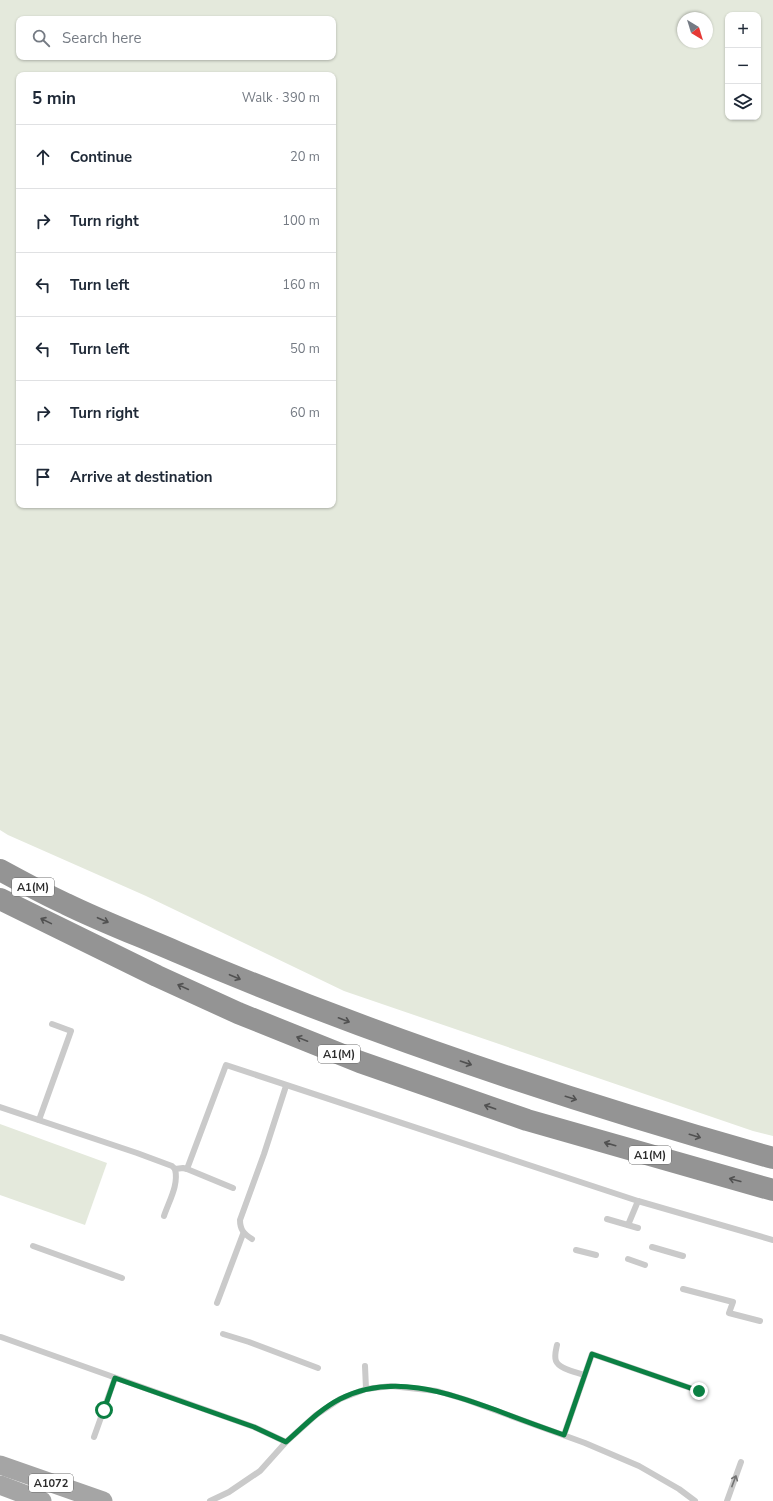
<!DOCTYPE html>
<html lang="en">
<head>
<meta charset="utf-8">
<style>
	body { margin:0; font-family:"Nunito Sans",sans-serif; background:#f6f6f7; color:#1f2937 }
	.controls { position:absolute; right:12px; top:12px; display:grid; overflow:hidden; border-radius:8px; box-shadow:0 1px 3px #0004 }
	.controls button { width:36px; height:36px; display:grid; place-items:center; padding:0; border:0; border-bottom:1px solid #e0e1e3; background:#fff; color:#1f2937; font:20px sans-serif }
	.compass { position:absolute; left:677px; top:12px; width:36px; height:36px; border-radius:50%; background:#fff; box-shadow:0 1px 3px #0004; rotate:142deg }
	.stop { position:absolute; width:12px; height:12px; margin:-9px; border:3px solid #0b8043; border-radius:50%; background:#fff }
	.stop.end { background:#0b8043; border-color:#fff; box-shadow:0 1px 4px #0008 }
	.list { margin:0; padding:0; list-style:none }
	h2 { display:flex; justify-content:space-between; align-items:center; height:52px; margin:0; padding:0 16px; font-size:17px }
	h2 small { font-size:13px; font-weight:400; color:#747a83 }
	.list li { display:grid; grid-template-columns:26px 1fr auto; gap:12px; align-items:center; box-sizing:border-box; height:64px; padding:0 16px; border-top:1px solid #e0e1e3 }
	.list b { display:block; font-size:15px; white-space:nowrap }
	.list em { font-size:13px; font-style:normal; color:#747a83 }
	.icon { flex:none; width:22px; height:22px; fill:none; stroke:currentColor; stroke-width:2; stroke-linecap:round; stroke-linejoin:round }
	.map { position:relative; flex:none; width:773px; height:1501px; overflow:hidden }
	.search { position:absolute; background:#fff; box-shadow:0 1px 3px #0004; left:16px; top:16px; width:320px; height:44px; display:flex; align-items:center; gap:10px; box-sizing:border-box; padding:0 14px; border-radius:8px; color:#747a83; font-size:15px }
	.panel { position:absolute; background:#fff; box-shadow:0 1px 3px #0004; left:16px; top:72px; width:320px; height:436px; border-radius:8px }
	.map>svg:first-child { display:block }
	.green { fill:#e4e9dc; fill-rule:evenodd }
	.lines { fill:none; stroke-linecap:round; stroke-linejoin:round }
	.service { stroke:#cacaca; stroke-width:6 }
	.primary { stroke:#a5a5a5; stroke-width:19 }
	.motorway { stroke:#949494; stroke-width:22 }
	.oneway { stroke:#515151 }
	.oneway2 { stroke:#747474 }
	.route { stroke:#0b8043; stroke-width:5 }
	.labels { text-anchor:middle; stroke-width:4; stroke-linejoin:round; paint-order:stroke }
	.shield { fill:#fff; stroke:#6c6c6c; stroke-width:1 }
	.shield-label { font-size:11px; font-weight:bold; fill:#2d2d2d }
</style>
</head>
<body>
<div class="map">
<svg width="773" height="1501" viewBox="0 0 773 1501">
	<rect width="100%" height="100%" fill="#fff"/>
	<g class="green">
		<path d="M0 0H773V1136L753 1131 344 991 146 896 8 835 0 830ZM728 15H758V117H728ZM683 18H707V42H683ZM19 19H333V57H19ZM19 75H333V505H19Z"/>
		<path d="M0 1124 107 1163 85 1225 0 1195Z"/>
	</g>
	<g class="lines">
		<g class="service">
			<path d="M0 1107 137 1153 172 1166 175 1169 183 1168 187 1169 233 1188"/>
			<path d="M39 1120 71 1031 52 1024"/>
			<path d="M187 1169 226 1065 638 1201 773 1240"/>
			<path d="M164 1216C169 1201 179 1185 175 1169"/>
			<path d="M607 1219 638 1228"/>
			<path d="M628 1225 638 1201"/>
			<path d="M252 1239C244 1234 240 1230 240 1220L264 1154 286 1086"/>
			<path d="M33 1246 122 1278"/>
			<path d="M652 1247 683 1256"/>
			<path d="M576 1250 596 1255"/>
			<path d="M628 1259 645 1265"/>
			<path d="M683 1289 733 1302 729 1313 760 1321"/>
			<path d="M217 1303 243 1234"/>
			<path d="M223 1334 249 1342 318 1368"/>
			<path d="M1 1337 254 1427 286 1442"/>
			<path d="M557 1345C556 1350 554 1356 556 1361 559 1369 576 1372 584 1375"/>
			<path d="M365 1366 366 1389"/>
			<path d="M564 1435 592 1354 699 1391"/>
			<path d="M94 1437 115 1378"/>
			<path d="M210 1501 229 1492 260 1471 286 1442 316 1415 340 1399 366 1389 391 1386 437 1391 467 1400 585 1443 639 1466 679 1489 695 1501"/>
			<path d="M727 1501 741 1462"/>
		</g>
		<g class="primary">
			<path d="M0 1465 103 1501"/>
			<path d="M0 1485 42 1501"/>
		</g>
		<g class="motorway">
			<path d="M0 870C22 882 44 894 66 904 103 922 140 936 177 952 371 1035 570 1101 773 1158"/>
			<path d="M0 899 157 976 238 1013 360 1062 527 1120 773 1190"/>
		</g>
	</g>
	<defs><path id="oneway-shaft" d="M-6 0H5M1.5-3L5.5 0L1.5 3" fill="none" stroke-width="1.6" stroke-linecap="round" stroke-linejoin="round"/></defs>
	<g class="oneway">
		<use href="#oneway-shaft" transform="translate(103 920) rotate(23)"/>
		<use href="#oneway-shaft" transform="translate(46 921) rotate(-154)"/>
		<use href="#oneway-shaft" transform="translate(235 977) rotate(23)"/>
		<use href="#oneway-shaft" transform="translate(183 987) rotate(-155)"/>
		<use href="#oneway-shaft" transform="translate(344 1020) rotate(21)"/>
		<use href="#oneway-shaft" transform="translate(302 1039) rotate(-158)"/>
		<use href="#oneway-shaft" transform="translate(466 1063) rotate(19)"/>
		<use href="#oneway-shaft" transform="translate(571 1098) rotate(17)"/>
		<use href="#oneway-shaft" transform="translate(490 1107) rotate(-161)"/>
		<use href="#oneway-shaft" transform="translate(695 1136) rotate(17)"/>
		<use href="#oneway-shaft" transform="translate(610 1144) rotate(-164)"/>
		<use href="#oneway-shaft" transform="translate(735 1180) rotate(-165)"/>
	</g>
	<use class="oneway2" href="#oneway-shaft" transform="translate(734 1481) rotate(-69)"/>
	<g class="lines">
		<path class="route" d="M104 1410 115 1378 254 1427 286 1442C303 1427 320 1409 340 1399 391 1373 446 1392 496 1410 519 1419 541 1427 564 1435L592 1354 699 1391"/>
	</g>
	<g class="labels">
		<g class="shield">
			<rect x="12" y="878" width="42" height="18" rx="3"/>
			<rect x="318" y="1045" width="42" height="18" rx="3"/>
			<rect x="629" y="1146" width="42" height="18" rx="3"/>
			<rect x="29" y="1474" width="44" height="18" rx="3"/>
		</g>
		<g class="shield-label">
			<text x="33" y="891">A1(M)</text>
			<text x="339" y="1058">A1(M)</text>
			<text x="650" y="1159">A1(M)</text>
			<text x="51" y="1487">A1072</text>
		</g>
	</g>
</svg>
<div class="controls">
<button>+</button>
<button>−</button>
<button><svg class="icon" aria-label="layers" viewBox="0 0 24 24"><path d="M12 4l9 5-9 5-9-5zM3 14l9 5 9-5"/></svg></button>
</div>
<svg class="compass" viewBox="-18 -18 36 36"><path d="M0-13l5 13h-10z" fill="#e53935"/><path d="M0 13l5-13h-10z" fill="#747a83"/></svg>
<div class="stop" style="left:104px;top:1410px"></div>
<div class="stop end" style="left:699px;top:1391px"></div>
<div class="search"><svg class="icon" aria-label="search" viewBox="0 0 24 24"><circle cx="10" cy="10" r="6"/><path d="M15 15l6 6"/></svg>Search here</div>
<section class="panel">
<h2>5 min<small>Walk · 390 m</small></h2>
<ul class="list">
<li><svg class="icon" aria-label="ahead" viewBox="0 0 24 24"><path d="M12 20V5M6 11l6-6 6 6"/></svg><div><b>Continue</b></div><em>20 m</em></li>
<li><svg class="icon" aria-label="right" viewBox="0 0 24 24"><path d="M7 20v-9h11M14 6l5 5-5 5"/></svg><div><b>Turn right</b></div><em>100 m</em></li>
<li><svg class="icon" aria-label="left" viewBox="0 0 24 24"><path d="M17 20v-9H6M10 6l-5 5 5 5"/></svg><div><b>Turn left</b></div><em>160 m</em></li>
<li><svg class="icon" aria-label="left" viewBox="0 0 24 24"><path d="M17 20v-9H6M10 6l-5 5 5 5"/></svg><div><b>Turn left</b></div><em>50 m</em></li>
<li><svg class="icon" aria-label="right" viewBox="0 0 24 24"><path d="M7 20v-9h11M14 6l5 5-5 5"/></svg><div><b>Turn right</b></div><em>60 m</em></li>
<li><svg class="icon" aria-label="arrive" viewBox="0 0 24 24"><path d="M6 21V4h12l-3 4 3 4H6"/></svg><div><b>Arrive at destination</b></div></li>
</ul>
</section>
</div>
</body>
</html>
